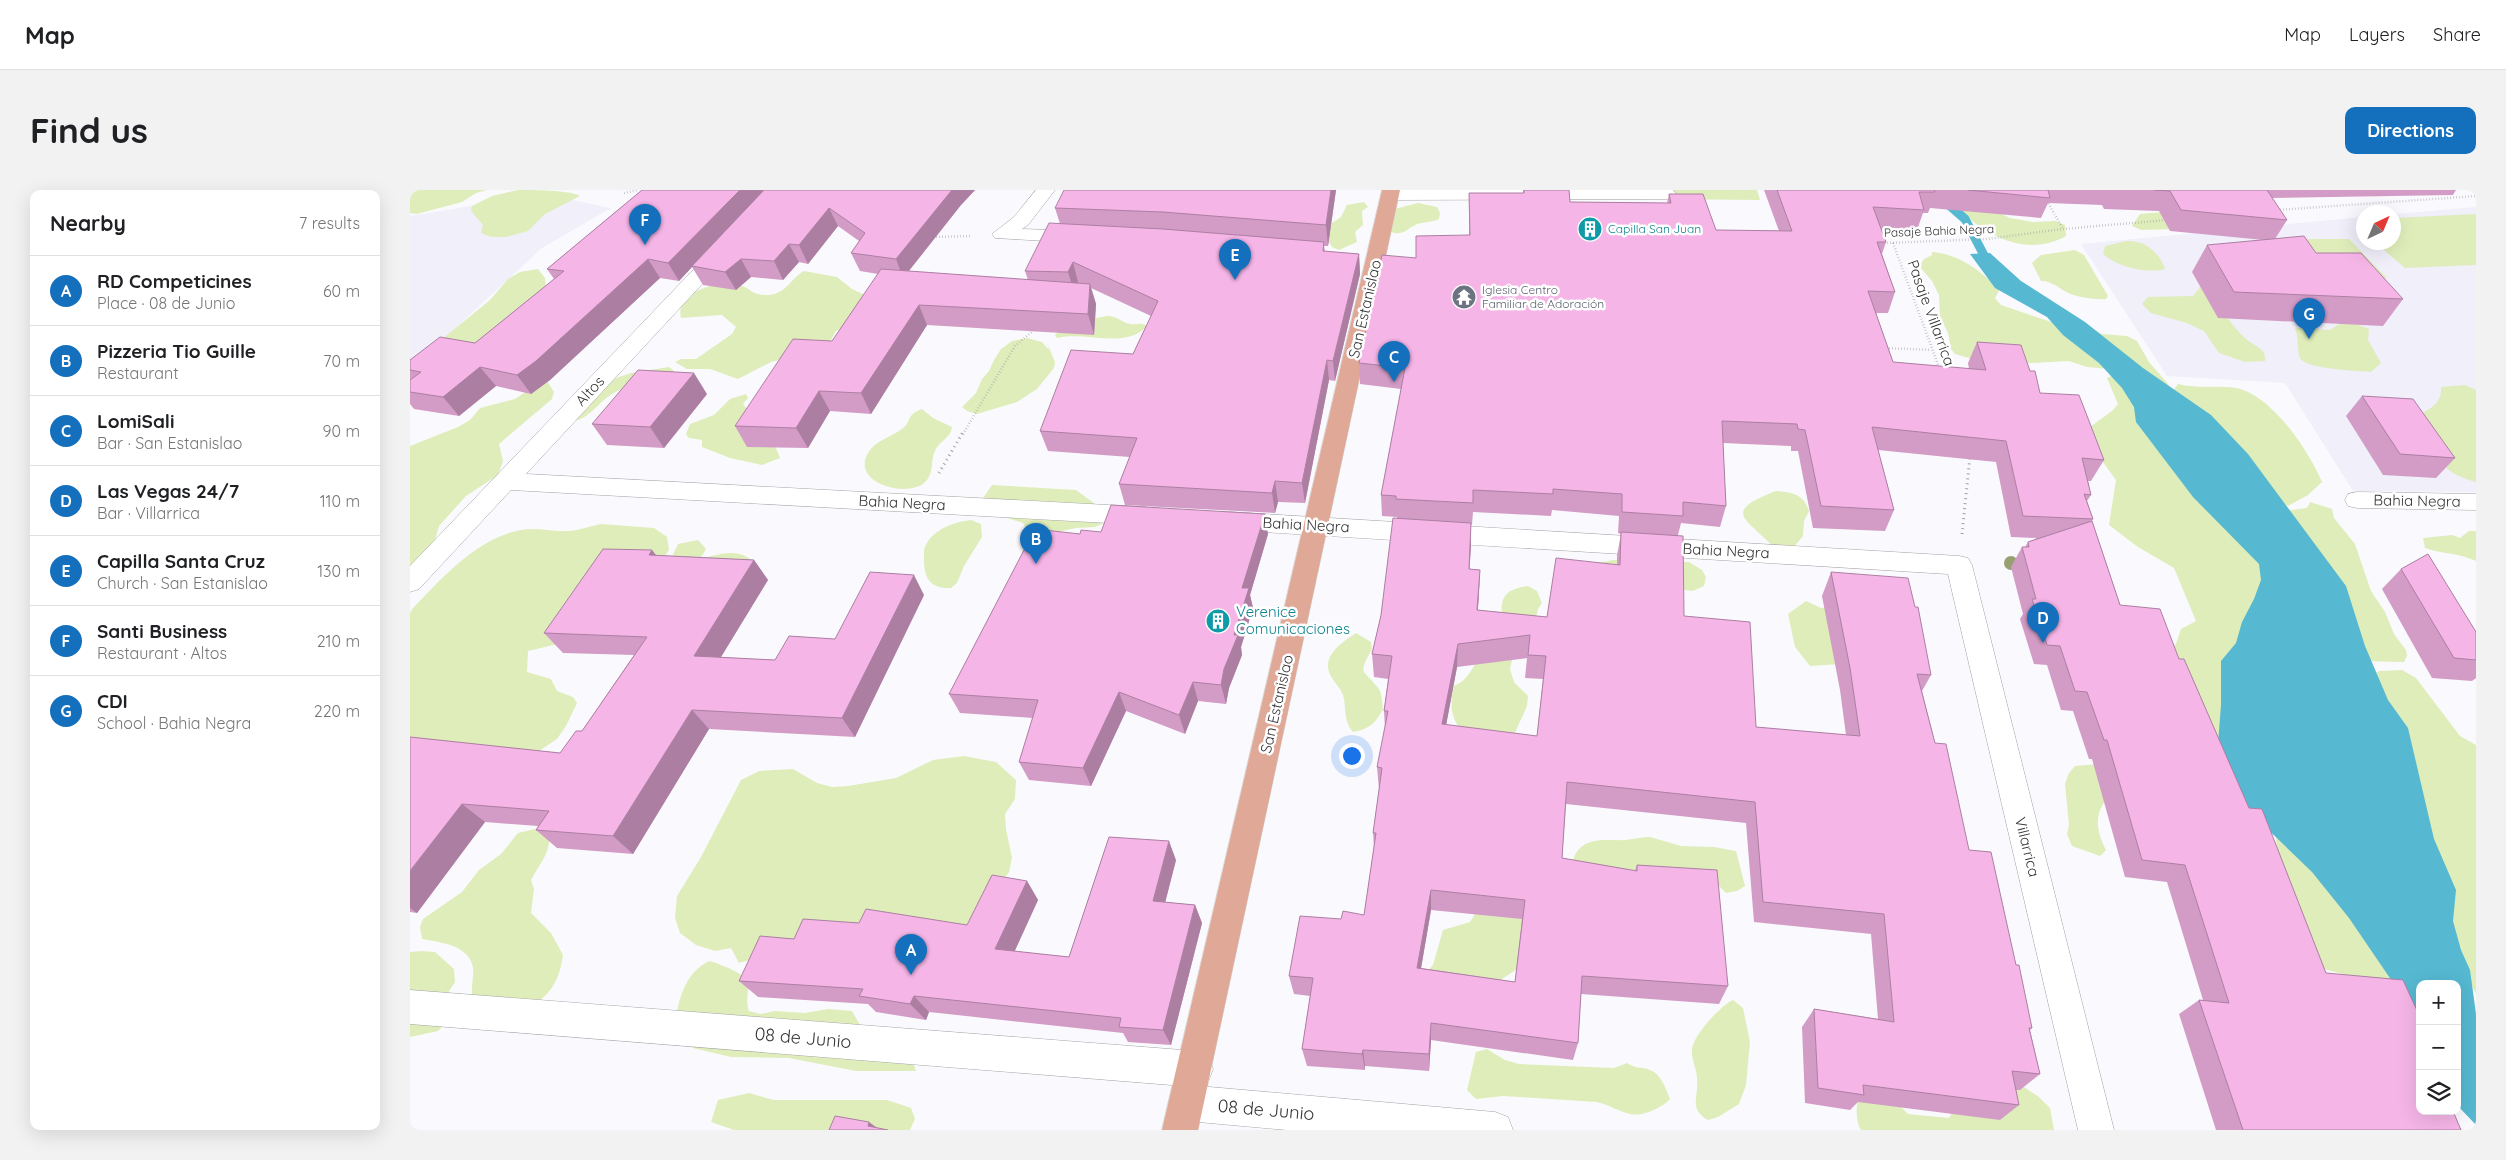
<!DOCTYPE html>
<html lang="en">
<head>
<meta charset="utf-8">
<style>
	body { margin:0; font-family:Quicksand,sans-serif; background:#f2f2f2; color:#202124 }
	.controls { position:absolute; right:15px; bottom:15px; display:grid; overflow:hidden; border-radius:10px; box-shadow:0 5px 20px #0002 }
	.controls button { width:45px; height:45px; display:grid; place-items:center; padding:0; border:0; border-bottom:1px solid #e0e0e0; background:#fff; color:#202124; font:25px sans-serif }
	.compass { position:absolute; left:1946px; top:15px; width:45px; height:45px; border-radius:50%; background:#fff; box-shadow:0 5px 20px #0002; rotate:44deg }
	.you { position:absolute; left:941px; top:565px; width:18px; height:18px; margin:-12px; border:4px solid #fff; border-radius:50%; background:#1a73e8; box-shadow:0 0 0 8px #1a73e833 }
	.badge { display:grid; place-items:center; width:32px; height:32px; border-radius:50%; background:#1470bd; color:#fff; font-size:16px; font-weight:700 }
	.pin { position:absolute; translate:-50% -41px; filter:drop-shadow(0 1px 2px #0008) }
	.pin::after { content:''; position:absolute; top:26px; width:18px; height:15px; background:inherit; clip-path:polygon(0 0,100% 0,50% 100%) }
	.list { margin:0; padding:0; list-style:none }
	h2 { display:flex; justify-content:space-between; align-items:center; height:65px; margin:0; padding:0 20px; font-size:21px }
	h2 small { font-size:16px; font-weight:400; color:#757577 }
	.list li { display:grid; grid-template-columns:32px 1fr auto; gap:15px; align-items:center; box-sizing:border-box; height:70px; padding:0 20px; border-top:1px solid #e0e0e0 }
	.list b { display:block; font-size:19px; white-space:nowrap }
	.list p { margin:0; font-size:16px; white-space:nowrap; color:#757577 }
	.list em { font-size:16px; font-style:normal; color:#757577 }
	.icon { flex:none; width:28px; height:28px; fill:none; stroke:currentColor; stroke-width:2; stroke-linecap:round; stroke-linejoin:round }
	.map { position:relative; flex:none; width:2066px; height:940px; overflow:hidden; border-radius:10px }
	header { display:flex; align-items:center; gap:30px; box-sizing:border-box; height:70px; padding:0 25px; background:#fff; border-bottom:1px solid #e0e0e0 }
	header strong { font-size:24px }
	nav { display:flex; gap:28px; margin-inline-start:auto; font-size:18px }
	.intro { display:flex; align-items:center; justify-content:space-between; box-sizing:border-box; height:120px; padding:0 30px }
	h1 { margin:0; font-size:35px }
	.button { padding:12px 22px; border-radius:10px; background:#1470bd; color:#fff; font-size:18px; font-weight:700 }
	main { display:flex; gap:30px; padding:0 30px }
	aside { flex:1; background:#fff; border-radius:10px; box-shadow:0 5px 20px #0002 }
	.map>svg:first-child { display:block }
	.built { fill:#f0effa }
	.green { fill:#deedba }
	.water { fill:#56b8d1 }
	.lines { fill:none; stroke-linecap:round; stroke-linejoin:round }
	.stream { stroke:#56b8d1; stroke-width:9 }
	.minor-casing { stroke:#a1a0a4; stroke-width:1 }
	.major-casing { stroke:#d7d7d7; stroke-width:1 }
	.path-far1 { stroke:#a0a0a3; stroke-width:2.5; stroke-dasharray:0.5 2.5; stroke-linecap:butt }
	.path { stroke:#a0a0a3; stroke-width:3; stroke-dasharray:1 4; stroke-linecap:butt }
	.minor { fill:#fff; fill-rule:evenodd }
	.major { fill:#e0a997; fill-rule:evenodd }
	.tree { fill:#98a072 }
	.wall { fill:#d39cc7; fill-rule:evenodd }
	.shaded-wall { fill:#ac7fa2 }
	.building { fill:#f5b5e7; stroke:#ac7fa2; fill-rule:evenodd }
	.labels { text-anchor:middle; stroke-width:5; stroke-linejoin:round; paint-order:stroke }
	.far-culture-label { font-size:12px; fill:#0d838f; stroke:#fff; text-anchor:start }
	.far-street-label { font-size:12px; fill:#353537; stroke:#fff }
	.far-worship-label { font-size:12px; fill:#5b616d; stroke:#fff; text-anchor:start }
	.street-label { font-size:15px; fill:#353537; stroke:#fff }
	.culture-label { font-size:15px; fill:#0d838f; stroke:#fff; text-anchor:start }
	.near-street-label { font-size:18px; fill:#353537; stroke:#fff }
</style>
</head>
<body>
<header>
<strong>Map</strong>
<nav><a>Map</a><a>Layers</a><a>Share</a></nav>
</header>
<div class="intro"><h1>Find us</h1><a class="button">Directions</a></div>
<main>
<aside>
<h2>Nearby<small>7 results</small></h2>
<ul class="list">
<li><span class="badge">A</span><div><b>RD Competicines</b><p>Place · 08 de Junio</p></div><em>60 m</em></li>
<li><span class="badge">B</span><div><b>Pizzeria Tio Guille</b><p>Restaurant</p></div><em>70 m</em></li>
<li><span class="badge">C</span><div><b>LomiSali</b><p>Bar · San Estanislao</p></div><em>90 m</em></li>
<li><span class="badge">D</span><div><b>Las Vegas 24/7</b><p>Bar · Villarrica</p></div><em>110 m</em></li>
<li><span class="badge">E</span><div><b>Capilla Santa Cruz</b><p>Church · San Estanislao</p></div><em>130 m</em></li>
<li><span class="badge">F</span><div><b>Santi Business</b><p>Restaurant · Altos</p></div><em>210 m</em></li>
<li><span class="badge">G</span><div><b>CDI</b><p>School · Bahia Negra</p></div><em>220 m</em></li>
</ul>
</aside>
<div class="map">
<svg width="2066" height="940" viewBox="0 0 2066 940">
	<rect width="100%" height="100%" fill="#fafafe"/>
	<g class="built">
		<path d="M134 4 201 18 132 58 0 180V26Z"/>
		<path d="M2066 17V302L1943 301 1875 193 1757 186 1671 54 1953 27 1954 52H1984V24Z"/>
	</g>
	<g class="green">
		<path d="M0 0H77L66 3 52 12 7 24 0 23Z"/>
		<path d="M108 0C123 0 160 0 170 6L135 24 118 41 96 47H81L71 43 73 35 61 21 62 16 82 6Z"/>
		<path d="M1038 0H1347L1350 10 1038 7Z"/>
		<path d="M954 12 958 17 952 21 953 35 945 42 947 52 929 60 922 57 917 49 919 35 931 27 937 15Z"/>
		<path d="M1008 13 1027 17 1030 23 1029 29C1022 33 1013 31 1005 35 996 40 991 47 979 41L981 20Z"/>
		<path d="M1550 20 1589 23 1600 28 1623 32 1646 31 1655 35 1656 46C1619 67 1578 48 1550 20Z"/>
		<path d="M1753 22 1764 39 1731 40 1722 36 1730 24Z"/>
		<path d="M2066 24V75L1995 78 1966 53 1984 52V28Z"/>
		<path d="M1894 49H1939L1977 88H1930Z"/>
		<path d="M1716 51C1735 50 1749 62 1755 79 1736 84 1707 77 1693 64L1695 56Z"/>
		<path d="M1665 60 1674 65 1698 106 1696 109C1685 110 1666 107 1656 102 1648 97 1641 91 1631 91L1622 73 1631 65Z"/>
		<path d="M1522 62C1550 64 1570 81 1590 99L1585 108 1591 115 1647 134 1699 179 1677 177 1659 171 1620 173 1559 168 1545 164 1541 159 1538 143 1530 127 1529 105 1522 91 1509 76 1514 69 1522 65Z"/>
		<path d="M128 79 135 88 136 107 96 141 0 180 37 145 80 110 98 89 110 82Z"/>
		<path d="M394 81 427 87 442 99 457 106 447 132 426 141 417 157 361 172 328 189 300 179H277L265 172 271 169H286L322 144 326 137 312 125 271 128C264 101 312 89 330 95 342 99 342 106 359 105 377 103 380 89 394 81Z"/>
		<path d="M1792 90C1806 110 1818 133 1836 149 1844 156 1857 159 1855 171L1835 172 1809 163 1794 141 1777 133 1741 123 1732 114 1738 107 1783 106 1789 99Z"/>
		<path d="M696 126C706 125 711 132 720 134 727 135 731 132 737 136 715 160 677 141 647 148L645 145C658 132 679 130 696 126Z"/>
		<path d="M1941 132 1959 139 1958 150 1971 173 1961 182C1949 181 1895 179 1890 168 1887 161 1889 148 1885 138L1920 140 1931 133Z"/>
		<path d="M1682 139 1692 144 1717 146 1727 151 1739 172 1759 195 1756 198Z"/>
		<path d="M617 148 632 152 639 160 637 153 645 172 644 178 627 199 607 212 567 224 557 221 552 217 566 203 572 189 579 181 584 170 591 159 602 151Z"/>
		<path d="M259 177 264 181 259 188C242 193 217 194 202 204 186 214 178 232 157 232L203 189 221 183Z"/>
		<path d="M1706 184 1854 340 1847 617 1759 460 1766 454 1771 439 1786 431 1764 378 1728 357 1699 335 1706 290 1690 268 1680 237 1702 221 1708 214 1697 188Z"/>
		<path d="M137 191 144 202 142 209 89 254 93 271 88 285 56 306 29 336 25 350 0 381V256L48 237 60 230 70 218 105 209 127 194Z"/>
		<path d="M1768 194C1787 199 1807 195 1826 198 1862 205 1898 260 1912 292L1898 305 1878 316 1862 307 1773 213 1764 199Z"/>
		<path d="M2055 195 2066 200V292C2027 282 2026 264 2011 231L2014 222C2025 216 2032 210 2031 197Z"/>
		<path d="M336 204 338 208 333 214 365 256 370 268 352 275 320 268 292 257V250L279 248 276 244 280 234 304 225 320 209Z"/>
		<path d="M512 219 523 228 542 237C541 248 529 251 525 261 520 271 525 284 514 293 494 309 437 291 460 260 469 249 481 247 492 239 503 231 494 226 512 219Z"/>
		<path d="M582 295 666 300 699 324 692 334 685 337 666 338 647 342H629L616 339 613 333 597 328 573 308Z"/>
		<path d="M1366 301C1382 302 1394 304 1399 321L1394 331 1393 346 1383 358 1366 360C1339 329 1308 323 1366 301Z"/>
		<path d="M1900 312 1922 319 1924 328 1945 354 1961 401 1975 422 1984 444 1996 460 1997 466 1994 472 1949 471 1874 321 1897 318Z"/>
		<path d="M561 330 571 334 572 347 554 376 547 393 541 398C520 399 514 388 514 369 514 363 513 359 517 353 526 338 545 332 561 330Z"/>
		<path d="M191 334 244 338 257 347 259 360 253 369 156 452 118 461 117 482 141 489 147 501 163 507 167 513 156 536 147 549 126 563 0 552V423L3 418C32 388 67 348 111 340 127 337 141 342 157 341 168 341 180 336 191 334Z"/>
		<path d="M2059 341H2066V371C2050 363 2032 364 2015 358L2013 348 2042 345 2050 348Z"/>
		<path d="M288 350 296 359 290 369C309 365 326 357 343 371L261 369 268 354Z"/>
		<path d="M1203 370 1279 372 1292 380 1296 387 1294 396 1283 401 1274 400 1183 374Z"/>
		<path d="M1118 396 1127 401 1132 413 1128 419 1125 431 1102 470 1100 479 1104 492 1118 506 1117 516 1104 545 1053 544C1041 527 1039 516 1044 496 1058 490 1062 479 1069 467 1076 456 1085 446 1093 436 1090 411 1090 400 1118 396Z"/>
		<path d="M1396 411 1411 418 1422 417 1431 474 1400 476 1385 457 1378 424Z"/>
		<path d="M946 443 961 452 962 459C947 486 953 478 969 499 972 504 972 513 973 519 966 533 958 540 943 542 934 532 936 521 934 509 932 499 927 496 922 488 909 467 931 453 946 443Z"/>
		<path d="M1992 480 2006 488 2050 546 2066 555V804L2035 744 1960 487 1969 481Z"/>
		<path d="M554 566 586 572 606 590 605 609 595 624 596 639 602 668 599 682 587 699 566 720 555 738 363 763 329 773 321 758 305 761 286 755 270 743 265 728 267 706 291 667 331 590 349 581 383 579 407 593 422 597 438 596 486 588 523 570Z"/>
		<path d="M1689 574 1697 609C1683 625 1687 642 1696 660L1690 666 1662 656 1657 644 1659 635 1655 594 1659 583 1665 576Z"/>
		<path d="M1869 627 2010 794 1940 786 1914 779 1869 668 1866 651Z"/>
		<path d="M125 639 139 645C141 663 129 674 121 690L124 699 121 723 141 743 153 765C150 786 144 800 127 813L63 809C60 799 64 789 63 778 60 755 29 752 12 749L10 737 13 729 52 702 69 680 91 664 108 643Z"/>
		<path d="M1240 647 1271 656 1304 657 1326 661 1335 696 1327 701 1316 703 1308 695 1232 685 1163 670C1171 645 1196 651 1216 650 1224 649 1232 647 1240 647Z"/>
		<path d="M1118 711 1107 779 1086 793 1016 782 1023 775 1033 740 1060 732 1068 719Z"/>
		<path d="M11 761 25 762 44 779 45 792 39 801 40 829 28 841 0 847V762Z"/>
		<path d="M299 771C308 773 336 784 338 792 339 802 335 810 339 821L351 824 364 821 395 823 418 819 442 821 450 835 500 863 506 881H446L379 868 321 867 283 858 265 833C269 808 275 783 299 771Z"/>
		<path d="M1323 810 1333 818 1340 852 1336 895 1329 914 1308 927 1298 930C1278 918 1289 908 1287 889 1287 879 1281 870 1282 859 1283 846 1311 815 1323 810Z"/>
		<path d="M1077 859 1095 870 1109 874 1204 878 1217 873C1229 880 1231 876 1240 880 1251 884 1256 899 1260 909 1252 918 1232 927 1220 924 1208 921 1198 914 1186 912L1093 906 1066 909 1057 900 1066 862Z"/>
		<path d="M1605 891 1629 907 1640 918 1644 940H1451C1443 927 1448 908 1451 894L1491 917 1498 924 1539 928 1557 900Z"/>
		<path d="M339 903 364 910H477L501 918 505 929 500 940H324L301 932 308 910Z"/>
	</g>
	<path class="water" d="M1580 63 1611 91 1675 132 1733 178 1801 225 1838 264 1936 396 1955 456 1978 510 1998 538 2024 649 2046 700 2043 731 2051 760 2060 780 2066 824V935L2047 915V794H2010V857L1986 797 1939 728 1902 682 1847 629 1812 590 1808 554 1811 515V471L1826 453 1832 432 1844 409 1851 390 1849 374 1783 307 1726 232 1724 217 1712 198 1689 173 1653 145 1637 127 1585 98 1560 64Z"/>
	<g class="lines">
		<path class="stream" d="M1522 0 1555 29 1577 71 1583 77"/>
		<defs>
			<g id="minor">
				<path d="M626 0H645L618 35 612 39 671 41 678 43 681 47 678 51 671 53 585 48 582 44 604 27Z"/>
				<path d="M978 0H1263L1266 4 1263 8 1257 9 980 10 974 9 971 5Z"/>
				<path d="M313 54 320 56 323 60 320 64 116 284 735 317 744 320 747 326 744 332 735 335 101 300 9 399 0 402V376L306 56Z"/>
				<path d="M1947 302 2066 304V320L1947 318 1938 316 1935 310 1938 304Z"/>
				<path d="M820 322 1549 366 1558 368 1562 375 1704 940H1668L1538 384 820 340 811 337 808 331 811 325Z"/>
				<path d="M0 800 785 861 798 866 803 879 798 892 788 896 1085 922 1098 927 1103 940H877L777 931 764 926 759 913 764 900 774 896 0 834Z"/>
			</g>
			<path id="major" d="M972 0H990L788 940H752Z"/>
		</defs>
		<use href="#minor" class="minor-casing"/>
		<use href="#major" class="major-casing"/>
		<g class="path-far1">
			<path d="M214 3 228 0"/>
			<path d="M1637 11 1653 39"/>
			<path d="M1867 20 2066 6"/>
			<path d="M523 47 562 46"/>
			<path d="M1474 53 1577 49 1653 39 1756 30"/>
			<path d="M1483 53 1530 180"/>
			<path d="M1476 158 1521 160"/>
			<path d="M553 244 605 156 624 140"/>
		</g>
		<g class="path">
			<path d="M529 283 553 242"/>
			<path d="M1552 344 1560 266"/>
		</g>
		<use href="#minor" class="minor"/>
		<use href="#major" class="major"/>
	</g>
	<circle class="tree" cx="1601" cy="373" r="7"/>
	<g class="wall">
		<path d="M232 0H565L551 15 499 81 618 90 615 81 650 34 645 18 926 0 918 56H914L915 61 949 64 950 84 925 191 919 190 895 313 868 312 865 323 715 315 709 294 720 267 638 261 630 241 723 164 741 126 681 98 686 114 684 145 517 135 461 224 420 221 398 258 337 257 325 236 422 151 468 84 450 81 441 63 449 51 428 36 398 74 389 72 373 90 341 87 326 100 293 95 282 77 269 91 250 88 140 190 121 204 86 196 49 226 4 219 0 214V170L65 153 144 89 137 79Z"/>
		<path d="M1113 0H1159L1160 12 1257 13 1259 4 1306 40 1369 41 1354 0H2046L2043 5 1862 8 1877 30 1865 49 1906 63 1993 109 1973 136 1808 128 1782 82 1797 55 1854 50 1760 41 1749 21 1694 19 1692 15 1638 13 1631 28 1520 18 1518 23H1513L1507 40 1471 39 1476 52 1472 64 1485 102 1478 123H1466L1483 172 1559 179 1558 173 1567 152 1620 181 1630 203 1694 270 1681 291H1678L1681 305 1677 311 1683 329 1682 331 1710 415 1769 469 1839 618 1916 783 2010 921 2051 940H1806L1769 824 1789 810H1793L1757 692 1715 687 1682 569H1679L1663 521 1651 520 1637 475 1624 474 1610 429 1613 424 1601 377 1612 357H1615L1618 352 1627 348 1601 347 1586 272 1468 260 1484 320 1475 341 1403 338 1388 261H1381V256L1313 253 1316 316 1310 337 1271 333 1268 345 1274 426 1346 537 1436 545 1430 500 1412 406 1421 382 1521 485 1512 501 1525 553 1559 660 1606 775 1622 838 1620 840 1630 884 1610 900H1606L1609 915 1590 930 1448 912 1440 920 1395 913 1392 837 1404 819 1468 829 1461 744 1344 732 1336 633 1156 614 1152 668 1225 681 1227 675 1318 796 1309 814 1171 804 1168 853 1163 870 1021 850 1019 881 955 876V880L897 876 892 859 900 806 884 804 879 786 931 729 954 725 964 657 963 643 969 599 967 577 975 538 974 521 978 489 964 487 962 464 971 425 987 328V327L972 326 971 305 991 199 950 194 949 173 1006 68 1059 45V3H1113ZM1142 320 1209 326 1208 343 1211 344 1207 365V375L1137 427 1068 420 1070 380 1059 379 1061 334 1062 335 1063 322 1141 326ZM1117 468 1115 488 1133 489 1127 546 1036 535 1047 477ZM1021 720 1112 729 1105 792 1011 778Z"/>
		<path d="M297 204 254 258 197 255 182 234Z"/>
		<path d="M1952 206 2045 268 2026 288 1973 285 1936 226Z"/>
		<path d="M691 342 858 344 840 405 843 418 831 457 832 465 819 498 816 514 788 511 775 544 716 521 681 596 619 590 609 572 623 528 550 523 539 504 670 344Z"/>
		<path d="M245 365 344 370 358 390 311 467 365 470 425 449 514 405 445 547 299 539 223 664 147 658 126 640 128 636 75 632 7 723 0 722V547L150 563 172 541 224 465 153 463 134 443Z"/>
		<path d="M1991 379 2066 442V488L2062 491 2022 488 1972 399Z"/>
		<path d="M766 670 755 712 785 715 792 733 761 855 718 852 713 843 519 822 516 830 466 822 458 814 348 807 329 791 384 749 449 733 557 735 617 691 628 710 604 761 659 767Z"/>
	</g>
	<g class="shaded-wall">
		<path d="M330 0H352L354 3 282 76V77L269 91 258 73Z"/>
		<path d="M542 0H565L551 15 493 88 486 69Z"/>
		<path d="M921 0H926L918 56 916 35Z"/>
		<path d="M419 18 428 36 398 74 389 55Z"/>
		<path d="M379 54 389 72 373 90 364 71Z"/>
		<path d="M949 64 950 84 925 191 923 171Z"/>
		<path d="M238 69 250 88 140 190 121 204 107 185Z"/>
		<path d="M331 69 341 87 326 100 315 82Z"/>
		<path d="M663 72 668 92 664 102 658 82Z"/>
		<path d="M680 94 686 114 684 145 678 124Z"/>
		<path d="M509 115 517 135 461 224 451 203Z"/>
		<path d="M917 170 919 190 895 313 892 293Z"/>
		<path d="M70 177 86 196 49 226 33 207Z"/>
		<path d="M284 183 297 204 254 258 240 237Z"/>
		<path d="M409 201 420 221 398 258 386 238Z"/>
		<path d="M865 291 868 312 865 323 862 303Z"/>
		<path d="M855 324 858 344 840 405 843 418 831 457 832 465 819 498 816 514 811 495 814 479 824 445 832 398Z"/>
		<path d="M1061 333V356L1058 403 1059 379Z"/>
		<path d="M242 360 258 380 239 365Z"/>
		<path d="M344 370 358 390 300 485 284 466Z"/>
		<path d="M1070 380 1069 403 1066 443 1067 420Z"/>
		<path d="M504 385 514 405 445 547 432 528Z"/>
		<path d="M1048 454 1047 477 1032 557V534Z"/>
		<path d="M783 492 788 511 775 544 769 525Z"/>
		<path d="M709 502 716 521 681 596 673 578Z"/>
		<path d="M282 520 299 539 223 664 203 646Z"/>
		<path d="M52 614 75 632 7 723 0 718V681Z"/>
		<path d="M759 651 766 670 751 729 743 711Z"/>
		<path d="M617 691 628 710 598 776 585 759Z"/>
		<path d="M1021 700V720L1008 796 1007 778Z"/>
		<path d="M785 715 792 733 761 855 753 840Z"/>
		<path d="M504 806 519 822 516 830 500 814Z"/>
		<path d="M1021 833V850L1019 881V864Z"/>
		<path d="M953 860 955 876V880L952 864Z"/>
		<path d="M459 932 470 940 458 936Z"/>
	</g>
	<g class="building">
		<path d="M232 0H330L258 73 238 69 126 171 107 185 70 177 33 207 0 202V190L11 182 0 180V170L30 147 65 153 154 81 137 79Z"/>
		<path d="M354 0H542L486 69 441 63 455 43 419 18 389 55 379 54 364 71 331 69 315 82 282 76Z"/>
		<path d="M654 0H921L916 35 753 22 645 18Z"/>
		<path d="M1114 0H1159L1160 12 1261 13 1259 4H1293L1306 40 1382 41 1367 0H1524L1525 2H1509L1514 20 1463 17 1476 52H1467L1485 102 1458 101 1483 172 1576 180 1567 152 1611 155 1620 181H1625L1630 203 1669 205 1694 270 1672 268 1681 305 1674 304 1683 329 1613 326 1596 251 1462 237 1484 320 1411 316 1395 240 1388 239 1387 234 1312 231 1316 316 1273 312V326L1212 322V304L1143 299V304L1063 300V313L986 309V306L971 305 995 178 949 173 972 65 1006 68V46L1060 45 1059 3H1114Z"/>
		<path d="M1558 0H1638L1640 8Z"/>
		<path d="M1744 0H1857L1877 30 1771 20 1760 1Z"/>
		<path d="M639 33 753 39 914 52 913 61 949 64 923 171 917 170 892 293 865 291 862 303 709 294 727 248 630 241 661 160 723 164 748 111 663 72 658 82 615 81Z"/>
		<path d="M1894 46 1906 63H1951L1993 109 1824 102 1797 55Z"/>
		<path d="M471 79 680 94 678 124 509 115 451 203 409 201 386 238 325 236 383 149 422 151Z"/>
		<path d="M228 180 284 183 240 237 182 234Z"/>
		<path d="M1952 206 2003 209 2045 268 1990 264Z"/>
		<path d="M701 315 855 324 832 398H839L824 445H828L814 479 811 495 783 492 769 525 709 502 673 578 609 572 628 510 539 504 625 339 670 344 671 340 691 342Z"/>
		<path d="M983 328 1061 333 1059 379 1070 380 1067 420 1137 427 1146 368 1210 375 1211 342 1273 346 1274 426 1340 432 1346 537 1450 546 1440 478 1421 382 1498 388 1505 417H1508L1521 485 1507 484 1525 553 1536 554 1559 660 1581 662 1606 775H1609L1622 838H1619L1630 884 1602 881 1609 915 1453 895 1454 905 1408 898 1404 819 1484 832 1474 724 1353 712 1345 612 1157 592 1152 668 1227 681V675L1307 680 1318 796 1172 786 1168 853 1021 833 1019 864 953 860 952 864 892 859 903 788 879 786 890 726 931 729 933 721 954 725 966 643H963L972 578 967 577 978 521H974L982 466 962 464 971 425ZM1120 445 1118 465 1136 466 1127 546 1032 534 1048 454ZM1021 700 1115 710 1105 792 1007 778Z"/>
		<path d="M1682 331 1710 415 1750 419 1769 469H1774L1839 618 1852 619 1916 783 1993 790 2010 827V921H2043L2051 940H1833L1789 810 1819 813 1775 675 1732 670 1697 550H1694L1677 502 1665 501 1650 456 1637 455 1622 409H1626L1612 357H1619L1618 352Z"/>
		<path d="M193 359 242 360 239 365 344 370 284 466 365 470 379 446 425 449 460 382 504 385 432 528 282 520 203 646 126 640 139 621 52 614 0 681V547L150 563 166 541H172L237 447 134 443Z"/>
		<path d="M2018 364 2066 442V470L2044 468 1991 379Z"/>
		<path d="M699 647 759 651 743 711 785 715 753 840 709 837 711 828 504 806 500 814 449 806 453 799 329 791 350 746 384 749 393 729 449 733 456 719 557 735 582 685 617 691 585 759 659 767Z"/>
		<path d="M425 926 459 932 458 936 478 940H419Z"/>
	</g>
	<defs>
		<symbol id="building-disc" viewBox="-11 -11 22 22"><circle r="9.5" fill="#0f9aa8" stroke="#fff"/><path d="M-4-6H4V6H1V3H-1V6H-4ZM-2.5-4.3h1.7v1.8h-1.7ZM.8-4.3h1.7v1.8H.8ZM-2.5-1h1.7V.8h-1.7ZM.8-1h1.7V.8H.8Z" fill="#fff"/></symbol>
		<symbol id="temple-disc" viewBox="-11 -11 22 22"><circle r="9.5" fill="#6b7280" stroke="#fff"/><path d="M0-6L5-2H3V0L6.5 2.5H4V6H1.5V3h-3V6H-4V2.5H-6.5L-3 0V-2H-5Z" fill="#fff"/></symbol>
	</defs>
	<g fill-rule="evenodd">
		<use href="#building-disc" x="1166" y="25" width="28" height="28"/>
		<use href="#temple-disc" x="1040" y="93" width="28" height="28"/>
		<use href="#building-disc" x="794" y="417" width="28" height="28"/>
	</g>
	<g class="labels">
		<g class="far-culture-label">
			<text x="1198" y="43">Capilla San Juan</text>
		</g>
		<g class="far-street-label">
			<text transform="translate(1529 41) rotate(-2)" y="4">Pasaje Bahia Negra</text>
		</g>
		<g class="far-worship-label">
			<text x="1072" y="104">Iglesia Centro<tspan x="1072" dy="14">Familiar de Adoración</tspan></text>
		</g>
		<g class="street-label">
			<text transform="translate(955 119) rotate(-77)" y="5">San Estanislao</text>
			<text transform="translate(1521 123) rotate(70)" y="5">Pasaje Villarrica</text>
			<text transform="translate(180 201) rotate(-47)" y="5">Altos</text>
			<text transform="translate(2007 311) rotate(1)" y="5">Bahia Negra</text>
			<text transform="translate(492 313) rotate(3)" y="5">Bahia Negra</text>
			<text transform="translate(896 335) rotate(3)" y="5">Bahia Negra</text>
			<text transform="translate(1316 361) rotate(3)" y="5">Bahia Negra</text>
			<text transform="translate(867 514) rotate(-77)" y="5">San Estanislao</text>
			<text transform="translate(1617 657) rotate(76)" y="5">Villarrica</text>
		</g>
		<g class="culture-label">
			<text x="826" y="427">Verenice<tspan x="826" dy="17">Comunicaciones</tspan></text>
		</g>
		<g class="near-street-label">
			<text transform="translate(393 848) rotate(5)" y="6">08 de Junio</text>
			<text transform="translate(856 920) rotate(5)" y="6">08 de Junio</text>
		</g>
	</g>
</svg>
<div class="controls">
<button>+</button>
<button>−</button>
<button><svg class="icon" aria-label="layers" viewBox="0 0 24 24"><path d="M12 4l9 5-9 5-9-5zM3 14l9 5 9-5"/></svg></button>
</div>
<svg class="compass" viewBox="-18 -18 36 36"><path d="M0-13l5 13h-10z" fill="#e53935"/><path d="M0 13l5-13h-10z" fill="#757577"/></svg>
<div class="you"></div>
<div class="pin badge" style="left:501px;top:785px">A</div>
<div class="pin badge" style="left:626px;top:374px">B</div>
<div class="pin badge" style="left:984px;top:192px">C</div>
<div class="pin badge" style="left:1633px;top:453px">D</div>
<div class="pin badge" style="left:825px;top:90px">E</div>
<div class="pin badge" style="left:235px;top:55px">F</div>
<div class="pin badge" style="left:1899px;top:149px">G</div>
</div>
</main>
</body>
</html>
